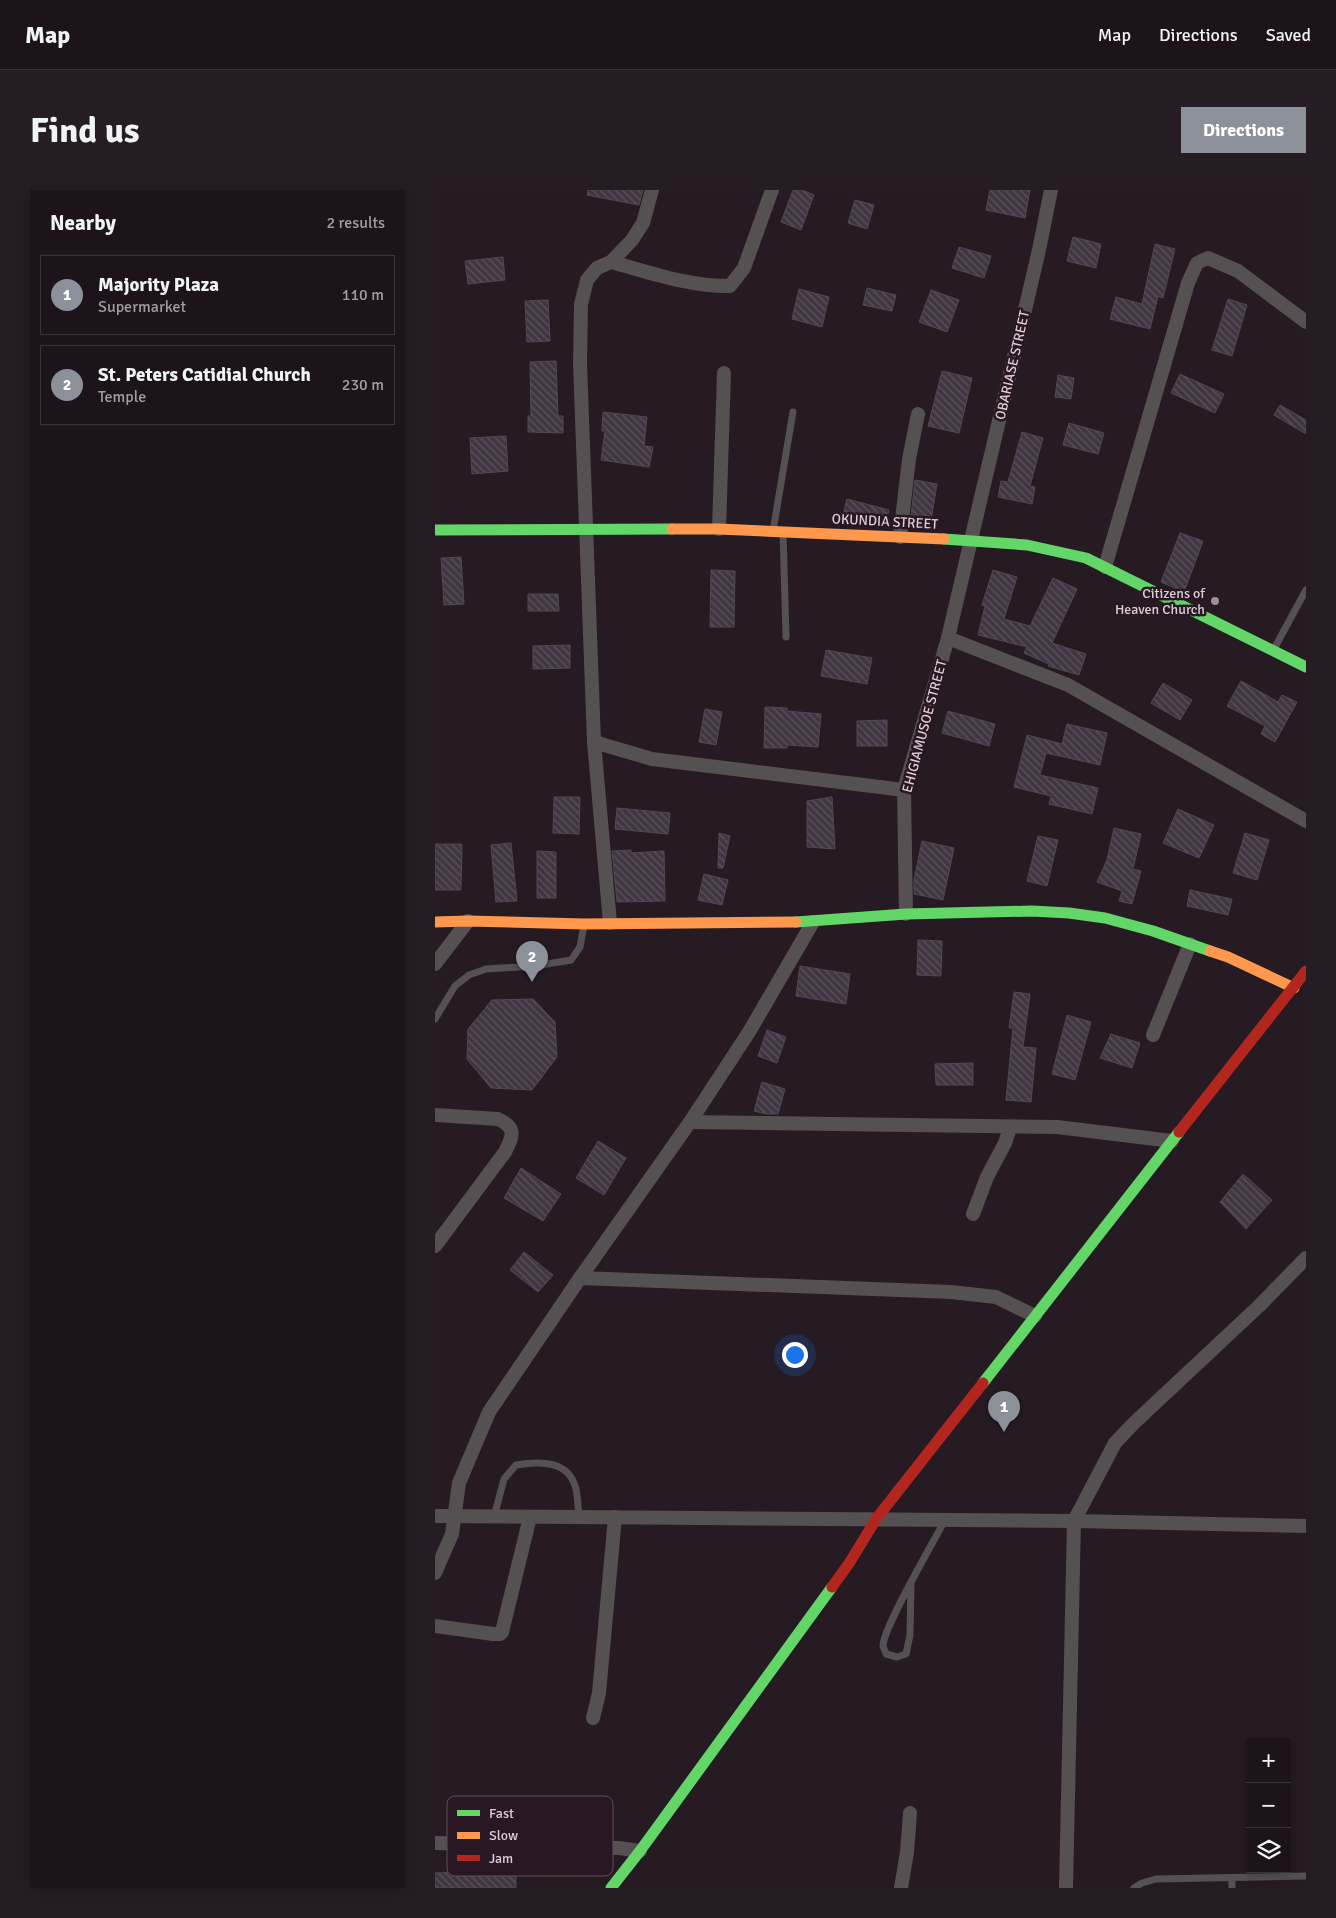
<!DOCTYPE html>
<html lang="en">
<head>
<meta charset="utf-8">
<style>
	body { margin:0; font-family:Signika,sans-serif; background:#251d23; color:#f1f3f6 }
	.controls { position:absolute; right:15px; bottom:15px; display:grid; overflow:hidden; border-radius:0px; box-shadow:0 2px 12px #0003 }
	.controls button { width:45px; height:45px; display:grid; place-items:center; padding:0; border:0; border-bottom:1px solid #3a3339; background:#1c141a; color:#f1f3f6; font:25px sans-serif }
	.you { position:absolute; left:359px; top:1164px; width:18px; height:18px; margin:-12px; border:4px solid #fff; border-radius:50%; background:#1a73e8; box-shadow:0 0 0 8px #1a73e833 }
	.badge { display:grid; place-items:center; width:32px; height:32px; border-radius:50%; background:#8c9099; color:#fff; font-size:16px; font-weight:700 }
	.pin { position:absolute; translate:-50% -41px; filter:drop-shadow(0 1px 2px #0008) }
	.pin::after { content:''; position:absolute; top:26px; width:18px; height:15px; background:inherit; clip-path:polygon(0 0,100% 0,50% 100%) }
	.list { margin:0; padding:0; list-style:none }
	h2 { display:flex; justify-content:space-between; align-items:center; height:65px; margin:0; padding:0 20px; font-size:21px }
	h2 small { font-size:16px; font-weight:400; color:#a09ea2 }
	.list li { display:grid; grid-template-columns:32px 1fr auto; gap:15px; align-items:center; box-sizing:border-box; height:80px; margin:0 10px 10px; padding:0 10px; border:1px solid #3a3339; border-radius:0px }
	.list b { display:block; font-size:19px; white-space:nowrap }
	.list p { margin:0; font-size:16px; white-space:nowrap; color:#a09ea2 }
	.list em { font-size:16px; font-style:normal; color:#a09ea2 }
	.icon { flex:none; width:28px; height:28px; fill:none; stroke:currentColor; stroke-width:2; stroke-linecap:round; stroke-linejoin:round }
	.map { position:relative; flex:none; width:871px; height:1698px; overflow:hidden; border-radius:0px }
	header { display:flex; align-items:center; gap:30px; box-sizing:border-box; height:70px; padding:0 25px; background:#1c141a; border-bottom:1px solid #3a3339 }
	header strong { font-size:24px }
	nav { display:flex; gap:28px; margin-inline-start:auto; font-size:18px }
	.intro { display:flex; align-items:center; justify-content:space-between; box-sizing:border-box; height:120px; padding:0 30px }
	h1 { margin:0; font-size:35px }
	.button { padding:12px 22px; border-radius:0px; background:#8c9099; color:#fff; font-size:18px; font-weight:700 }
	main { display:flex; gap:30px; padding:0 30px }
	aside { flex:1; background:#1c141a; border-radius:0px; box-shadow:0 2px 12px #0003 }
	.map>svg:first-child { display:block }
	.building { fill:url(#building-back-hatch); stroke:#504951 }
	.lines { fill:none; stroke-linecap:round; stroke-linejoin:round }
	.lane { stroke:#555051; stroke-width:7 }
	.street { stroke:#555051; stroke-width:14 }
	.fast { stroke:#63d668; stroke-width:11 }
	.slow { stroke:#ff974d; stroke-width:11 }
	.jam { stroke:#b3261e; stroke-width:11 }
	.poi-dot { fill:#9c8f98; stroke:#2a1724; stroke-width:2 }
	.labels { text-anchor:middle; stroke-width:5; stroke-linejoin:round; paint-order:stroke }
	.street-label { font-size:14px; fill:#dcced7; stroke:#2a1724 }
	.poi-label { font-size:14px; fill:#dcced7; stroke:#2a1724; text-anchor:end }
	.key { fill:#2a1724; stroke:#5f4e5a; stroke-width:1 }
	.key-label { font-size:14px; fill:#dcced7 }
</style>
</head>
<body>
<header>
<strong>Map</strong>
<nav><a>Map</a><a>Directions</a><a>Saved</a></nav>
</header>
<div class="intro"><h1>Find us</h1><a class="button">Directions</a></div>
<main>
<aside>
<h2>Nearby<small>2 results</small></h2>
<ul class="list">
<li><span class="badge">1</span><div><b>Majority Plaza</b><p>Supermarket</p></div><em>110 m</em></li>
<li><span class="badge">2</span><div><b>St. Peters Catidial Church</b><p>Temple</p></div><em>230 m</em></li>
</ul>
</aside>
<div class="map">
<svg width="871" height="1698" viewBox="0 0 871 1698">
	<defs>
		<pattern id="building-back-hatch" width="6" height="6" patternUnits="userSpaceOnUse" patternTransform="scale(1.25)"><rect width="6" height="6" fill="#403642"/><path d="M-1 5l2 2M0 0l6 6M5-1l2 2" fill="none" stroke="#5b525d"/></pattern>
	</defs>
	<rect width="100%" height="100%" fill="#261b23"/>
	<g class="building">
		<path d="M153 0H208L204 15 152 5Z"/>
		<path d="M358 0H367L379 5 366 40 346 32Z"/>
		<path d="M555 0H595L590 28 551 20Z"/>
		<path d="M420 10 439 15 432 39 413 33Z"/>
		<path d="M638 47 666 54 661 78 632 71Z"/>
		<path d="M720 54 740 59 728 108 723 106 715 139 675 129 681 107 707 114Z"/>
		<path d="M524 57 556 66 549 88 517 78Z"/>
		<path d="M68 67 70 90 33 94 30 71Z"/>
		<path d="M432 98 461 105 457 121 428 115Z"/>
		<path d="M364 99 394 107 387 137 357 129Z"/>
		<path d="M496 100 524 110 512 142 484 132Z"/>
		<path d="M793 109 812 115 797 166 777 160Z"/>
		<path d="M113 110 115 151 92 152 90 111Z"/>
		<path d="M121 171 123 226H128V243L93 242V226H96L95 172Z"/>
		<path d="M507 181 537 188 524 243 493 236Z"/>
		<path d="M745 184 789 204 780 223 736 203Z"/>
		<path d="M623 185 639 188 636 209 620 207Z"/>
		<path d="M845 215 871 230V244L839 225Z"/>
		<path d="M168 222 212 227 209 256 218 257 214 277 166 270 170 241H167Z"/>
		<path d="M634 233 669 243 663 264 628 255Z"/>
		<path d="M587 242 608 248 595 296 600 297 597 314 563 307 566 291 573 292Z"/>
		<path d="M71 246 73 281 37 284 35 248Z"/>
		<path d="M480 290 502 294 495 337 475 336Z"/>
		<path d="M412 309 454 320 450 335 429 334 407 329Z"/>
		<path d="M745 343 768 351 749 402 726 392Z"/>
		<path d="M26 367 29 414 9 415 6 368Z"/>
		<path d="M276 380 300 381 299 437H275Z"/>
		<path d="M558 380 582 387 569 429 595 436 618 388 642 399 617 453 651 464 644 485 613 476 614 474 589 463 592 457 543 445 550 416 547 415Z"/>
		<path d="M93 404H123L124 421H93Z"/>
		<path d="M135 455V478L98 479V456Z"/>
		<path d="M391 460 437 468 432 494 386 486Z"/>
		<path d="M806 491 843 512 847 505 862 512 840 552 826 544 830 536 792 516Z"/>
		<path d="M728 493 757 510 745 530 716 513Z"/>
		<path d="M330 517 352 518V521L386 524 383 557 352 555V558H329Z"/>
		<path d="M270 519 287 522 281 555 264 552Z"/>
		<path d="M513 521 560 534 554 556 507 543Z"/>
		<path d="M452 530V556H422V531Z"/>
		<path d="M632 534 672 543 665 575 611 563 605 585 663 598 657 624 614 614 616 606 579 597 592 545 627 554Z"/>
		<path d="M119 607H145L144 644 118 643Z"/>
		<path d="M397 607 400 659 372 657V611Z"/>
		<path d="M182 618 235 623 233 644 180 639Z"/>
		<path d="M743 619 779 635 764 668 728 653Z"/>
		<path d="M679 638 706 644 698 679 706 681 697 714 684 711 687 701 662 692 672 670Z"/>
		<path d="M284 643 295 646 288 678H283Z"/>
		<path d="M810 643 834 650 822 690 798 683Z"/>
		<path d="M603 646 623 650 612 696 592 691Z"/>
		<path d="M487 651 519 658 508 710 479 704V690Z"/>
		<path d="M76 653 82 711 61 712 56 655Z"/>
		<path d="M0 654H27L26 700H0Z"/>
		<path d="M196 660V663L229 661 230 711 182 712 177 661Z"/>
		<path d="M102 661 121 662V708H102Z"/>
		<path d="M269 684 293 690 287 715 263 710Z"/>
		<path d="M755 700 797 709 793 725 752 716Z"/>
		<path d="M483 750 507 751 506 786 482 785Z"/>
		<path d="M365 776 415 784 411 814 361 806Z"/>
		<path d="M579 802 595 804 588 857 601 858 596 912 571 910 578 838H574Z"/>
		<path d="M98 809 120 832 122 867 97 900 56 898 32 869 33 839 57 810Z"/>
		<path d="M632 825 656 832 640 890 617 884Z"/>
		<path d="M332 840 351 847 342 873 323 866Z"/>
		<path d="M676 844 705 853 697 878 665 868Z"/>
		<path d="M538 873V895H501L500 874Z"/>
		<path d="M327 892 350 899 343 924H332L319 921Z"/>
		<path d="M163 951 191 968 169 1005 141 988Z"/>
		<path d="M86 978 126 1004 108 1031 69 1008Z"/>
		<path d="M808 984 837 1010 811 1039 785 1012Z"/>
		<path d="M89 1062 118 1085 103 1102 75 1080Z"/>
		<path d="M31 1681H81V1698H0V1683L31 1682Z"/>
	</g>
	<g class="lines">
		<g class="lane">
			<path d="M338 341 358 222"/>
			<path d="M348 342 351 447"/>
			<path d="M839 459 871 400"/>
			<path d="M0 829 20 796 34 785 51 779 100 776 136 770 145 757 149 735"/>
			<path d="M59 1327 69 1289 81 1275C105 1271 134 1270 141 1299 143 1308 143 1318 144 1327"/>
			<path d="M476 1395 475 1445 471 1464 462 1467 451 1464C450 1461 449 1459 448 1456 448 1438 499 1351 510 1330"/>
			<path d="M797 1688V1698"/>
			<path d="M699 1698 707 1693 721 1689 871 1686"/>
		</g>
		<g class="street">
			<path d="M176 72C214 82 255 97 295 96L309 78 337 0"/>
			<path d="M284 339 289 183"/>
			<path d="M465 347 474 269 483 224"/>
			<path d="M670 377 753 93 762 73 773 68 803 81 871 132"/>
			<path d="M513 448 633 495 871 631"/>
			<path d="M159 552 217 569 469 600"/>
			<path d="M471 724 469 600 513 448 604 60 616 0"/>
			<path d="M175 733 159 552 145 173 146 114 152 90 162 78 176 72 197 50 208 33 217 0"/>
			<path d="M0 774 33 731"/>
			<path d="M718 845 755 754"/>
			<path d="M0 925 63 929C82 938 78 946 70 962L0 1056"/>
			<path d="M255 932 622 937 737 951"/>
			<path d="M538 1024 552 987 570 953 575 938"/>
			<path d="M145 1088 516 1102 561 1107 600 1126"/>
			<path d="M0 1326 639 1331 871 1336"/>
			<path d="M0 1383 17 1344 24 1293 54 1222 145 1088 255 932 314 842 378 732"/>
			<path d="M0 1436 58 1444H65L67 1442 95 1327"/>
			<path d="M158 1528 164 1503 180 1327"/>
			<path d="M0 1653 184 1658 205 1661"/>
			<path d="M466 1698 472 1662 475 1623"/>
			<path d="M631 1698 639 1331 680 1253 699 1233 824 1116 871 1068"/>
		</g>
		<g class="fast">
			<path d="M0 340 237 339"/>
			<path d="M509 349 592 355 651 368 871 477"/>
			<path d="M361 732 471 724 597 721 634 723 670 728 718 741 775 761"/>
			<path d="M548 1193 744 942"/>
			<path d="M176 1698 205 1661 397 1397"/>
		</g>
		<g class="slow">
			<path d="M237 339H284L509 349"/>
			<path d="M0 732 33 731 149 734 361 732"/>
			<path d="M775 761 793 767 859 798"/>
		</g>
		<g class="jam">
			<path d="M744 942 871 781"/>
			<path d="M397 1397 415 1372 441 1329 548 1193"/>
		</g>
	</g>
	<circle class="poi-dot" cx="780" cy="411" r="5"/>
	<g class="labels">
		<g class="street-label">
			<text transform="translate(577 175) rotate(-77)" y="5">OBARIASE STREET</text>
			<text transform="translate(450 331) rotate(3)" y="5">OKUNDIA STREET</text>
			<text transform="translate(489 536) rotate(-75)" y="5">EHIGIAMUSOE STREET</text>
		</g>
		<g class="poi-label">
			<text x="770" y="408">Citizens of<tspan x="770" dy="16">Heaven Church</tspan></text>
		</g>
	</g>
	<rect x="12" y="1606" width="166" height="80" rx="8" class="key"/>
	<rect x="22" y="1620" width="23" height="6" fill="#63d668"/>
	<rect x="22" y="1642" width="23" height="7" fill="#ff974d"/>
	<rect x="22" y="1665" width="23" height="6" fill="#b3261e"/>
	<g class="key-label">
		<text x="54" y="1628">Fast</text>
		<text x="54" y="1650">Slow</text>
		<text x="54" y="1673">Jam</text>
	</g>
</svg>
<div class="controls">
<button>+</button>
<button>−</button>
<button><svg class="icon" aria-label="layers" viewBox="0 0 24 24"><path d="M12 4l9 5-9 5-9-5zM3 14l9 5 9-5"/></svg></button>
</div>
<div class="you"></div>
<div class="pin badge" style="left:569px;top:1242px">1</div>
<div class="pin badge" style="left:97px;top:792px">2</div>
</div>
</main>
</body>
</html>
